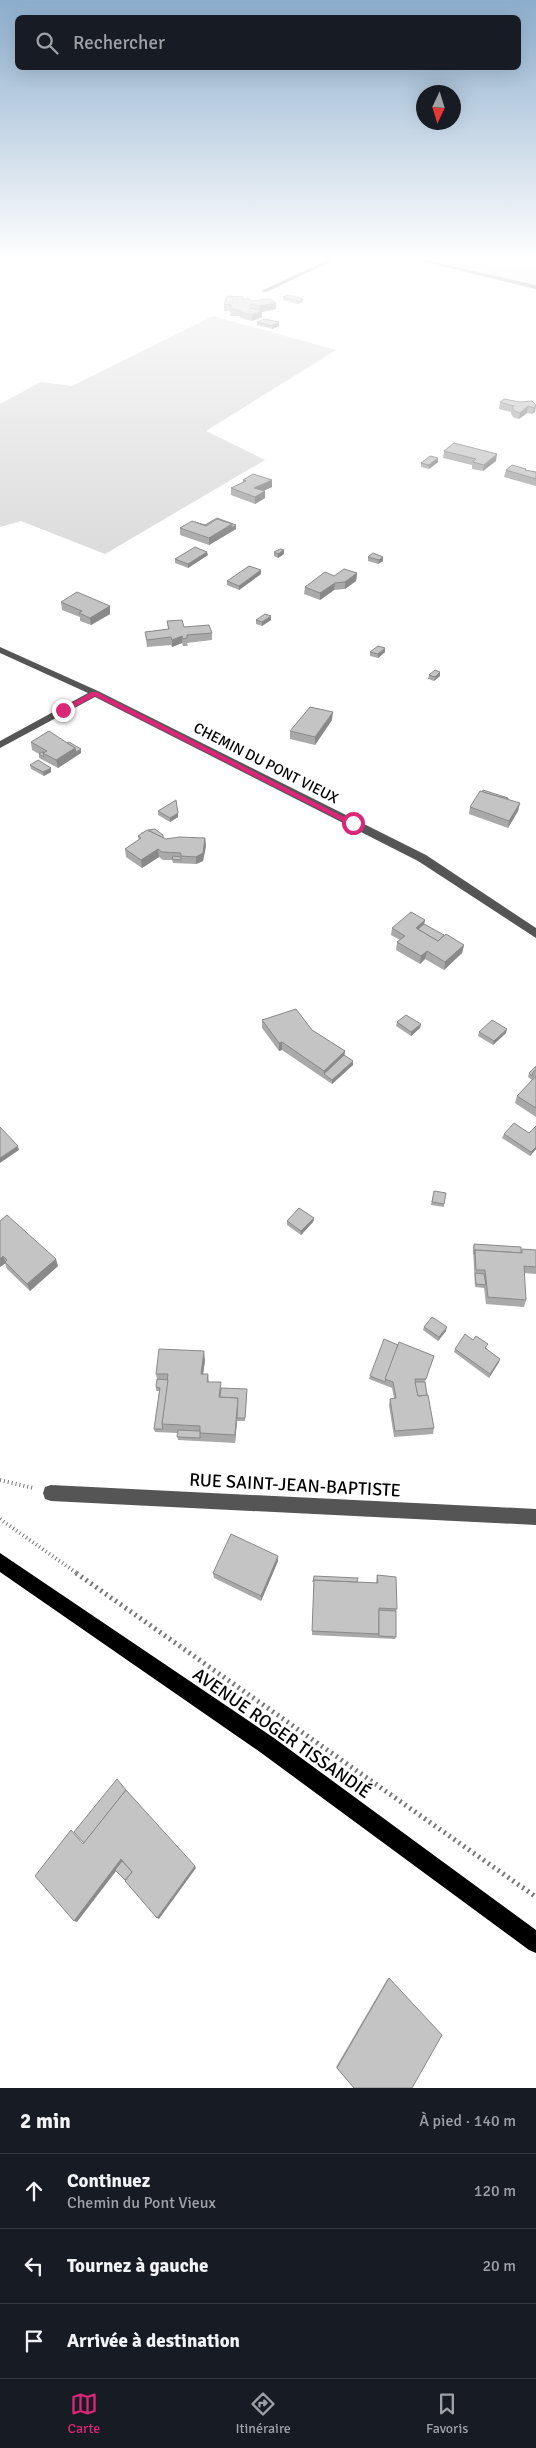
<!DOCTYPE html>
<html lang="fr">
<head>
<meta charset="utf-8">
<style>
	body { margin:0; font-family:Signika,sans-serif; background:#242831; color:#f1f3f6 }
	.compass { position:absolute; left:416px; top:85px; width:45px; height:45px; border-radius:50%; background:#171b24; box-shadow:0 5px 20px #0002; rotate:184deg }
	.stop { position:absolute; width:15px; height:15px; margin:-11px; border:4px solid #db2777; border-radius:50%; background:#fff }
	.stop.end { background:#db2777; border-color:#fff; box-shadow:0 1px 5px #0008 }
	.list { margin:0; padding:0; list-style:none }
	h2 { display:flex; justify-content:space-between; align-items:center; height:65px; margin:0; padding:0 20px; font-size:21px }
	h2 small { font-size:16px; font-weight:400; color:#9ea1a6 }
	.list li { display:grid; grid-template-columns:32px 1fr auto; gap:15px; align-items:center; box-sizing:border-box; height:75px; padding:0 20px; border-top:1px solid #363941 }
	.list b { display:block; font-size:19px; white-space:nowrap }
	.list p { margin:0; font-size:16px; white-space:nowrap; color:#9ea1a6 }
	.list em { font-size:16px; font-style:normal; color:#9ea1a6 }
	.icon { flex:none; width:28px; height:28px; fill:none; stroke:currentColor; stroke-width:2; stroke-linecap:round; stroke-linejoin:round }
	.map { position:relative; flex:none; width:536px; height:2088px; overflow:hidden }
	.search { position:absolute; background:#171b24; box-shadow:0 5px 20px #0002; left:15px; right:15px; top:15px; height:55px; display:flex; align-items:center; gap:12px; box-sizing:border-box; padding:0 18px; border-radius:8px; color:#9ea1a6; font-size:19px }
	.sheet { height:290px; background:#171b24 }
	nav { display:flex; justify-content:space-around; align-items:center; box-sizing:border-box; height:70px; border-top:1px solid #363941; background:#171b24; font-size:14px; color:#9ea1a6 }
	nav a { display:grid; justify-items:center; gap:2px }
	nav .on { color:#db2777 }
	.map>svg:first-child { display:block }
	.green { fill:#dcdcdc }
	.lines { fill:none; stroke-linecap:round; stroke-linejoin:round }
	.path-far2 { stroke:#777; stroke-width:1; stroke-dasharray:0.5 1; stroke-linecap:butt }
	.path-far1 { stroke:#777; stroke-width:4; stroke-dasharray:1 3; stroke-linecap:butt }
	.path { stroke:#777; stroke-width:5; stroke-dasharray:2 4; stroke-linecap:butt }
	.minor { fill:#555; fill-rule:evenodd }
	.major { fill:#000; fill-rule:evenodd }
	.wall { fill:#a9a9a9; fill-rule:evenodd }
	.shaded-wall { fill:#898989 }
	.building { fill:#c4c4c4; stroke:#898989; fill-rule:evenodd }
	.route { fill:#db2777 }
	.labels { text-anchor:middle; stroke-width:4; stroke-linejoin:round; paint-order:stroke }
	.street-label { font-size:15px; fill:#000; stroke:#fff }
	.near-street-label { font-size:18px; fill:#000; stroke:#fff }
</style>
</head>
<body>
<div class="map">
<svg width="536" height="2088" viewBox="0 0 536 2088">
	<rect width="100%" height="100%" fill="#fff"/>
	<g class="green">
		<path d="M427 259H536V284Z"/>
		<path d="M213 316 336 350 206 431 265 460 105 554 21 521 0 527V404L41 382 72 386Z"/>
	</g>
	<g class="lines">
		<path class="path-far2" d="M509 259 536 260"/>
		<g class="path-far1">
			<path d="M0 1480 33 1488"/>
			<path d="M0 1519 78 1574"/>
		</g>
		<path class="path" d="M76 1573 536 1897"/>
		<g class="minor">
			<path d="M330 259H337L266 292 261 291Z"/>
			<path d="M412 259H421L536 285V289Z"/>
			<path d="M0 647 98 691 426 855 536 928V938L418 861 95 697 0 748V741L88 693 0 653Z"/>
			<path d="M51 1485 536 1509V1525L51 1501 45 1499 43 1493 45 1487Z"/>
		</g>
		<path class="major" d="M0 1553 274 1738 536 1930V1953L529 1950 260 1752 0 1572Z"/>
	</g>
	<g class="wall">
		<path d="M227 296 250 301 276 303V309L262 312V317L252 321 240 318V316H230V311H224V304ZM233 300H238V302H232Z"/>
		<path d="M283 297 303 302 297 304 283 300Z"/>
		<path d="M257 322H279V326L272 329 257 325Z"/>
		<path d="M500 402H520L536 405 535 412 532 414 527 413 519 419 514 418 511 414V412L499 409Z"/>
		<path d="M444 451 496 461 483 471 472 469V465L443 458Z"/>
		<path d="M438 458V462L429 469 421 467V463Z"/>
		<path d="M526 469V470L536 472V486L504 477 506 470Z"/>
		<path d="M243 480 272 487 263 491 265 498 255 504 231 495V488L243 482Z"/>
		<path d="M195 522 205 525H236V529L209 545 180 535V528Z"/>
		<path d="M274 552 284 554 278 558 274 556Z"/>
		<path d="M208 555 188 568 175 563V559Z"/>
		<path d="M368 557H383V561L378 564 368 561Z"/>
		<path d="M261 570V574L239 590 227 585V581Z"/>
		<path d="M357 573 356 581 345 589 334 590 320 600 304 594 305 587 334 576Z"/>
		<path d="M61 602 110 606V614L91 625 80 621V617L62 610Z"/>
		<path d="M256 620H271L262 626 256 624Z"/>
		<path d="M167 621 184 627 212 633V640L187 643 188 646H183L182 643 172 647 171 645 147 647 145 632 168 629Z"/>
		<path d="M370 652H385L378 658 370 656Z"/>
		<path d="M429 675 440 676 434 681 428 679Z"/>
		<path d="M332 720 315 745 290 739V731Z"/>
		<path d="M31 742 81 753 58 768 39 758V754L32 750Z"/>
		<path d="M30 765 51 772 44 776 31 769Z"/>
		<path d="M508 800 520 803 518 811 508 828 469 814 470 807Z"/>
		<path d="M158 811 178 817 170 822 158 815Z"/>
		<path d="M141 832 166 839 205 838 206 846 203 861 196 864 173 863 172 860H163L159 857 142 868 126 857 125 849 139 840 138 836 142 834Z"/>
		<path d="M425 920 424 924 444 935 464 945 462 953 444 970 425 959 420 964 396 950 397 942 400 940 391 935 392 928Z"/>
		<path d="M262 1020 312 1030 345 1051 344 1055 353 1065 332 1084 282 1050 279 1051 262 1028Z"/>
		<path d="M397 1022 421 1024 420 1028 411 1036 396 1026Z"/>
		<path d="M479 1032 506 1033 493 1045 478 1036Z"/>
		<path d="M536 1066V1117L515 1103 517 1096 532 1080 528 1077 529 1073Z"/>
		<path d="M504 1134 536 1149 530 1156 502 1138Z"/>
		<path d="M434 1191 444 1204V1207L431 1205Z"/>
		<path d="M314 1218 313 1222 301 1235 287 1225V1221Z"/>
		<path d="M0 1221 58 1266 30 1291 7 1269 5 1263 0 1267Z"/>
		<path d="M474 1244 521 1252 522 1249 536 1250V1274L524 1273 526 1300 524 1307 486 1304 484 1288 475 1287 473 1248Z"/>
		<path d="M424 1327 446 1331 438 1341 423 1330Z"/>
		<path d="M473 1340 486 1347V1348L499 1362 489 1378 454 1352 455 1349Z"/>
		<path d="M398 1345 434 1356 425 1382 434 1428 433 1434 394 1437 389 1405 390 1399 394 1398 392 1388 369 1379 370 1376Z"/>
		<path d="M205 1360 203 1374H208L209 1382 221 1388 247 1392 245 1421H237L235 1443 178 1440 177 1433 155 1432 154 1429 159 1391H156V1387L157 1379 156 1374Z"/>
		<path d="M278 1561 261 1601 214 1578 213 1573Z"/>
		<path d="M377 1575 397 1609 396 1611V1637L395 1639 312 1635 314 1576 357 1582 376 1583Z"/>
		<path d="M388 1978H389L354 2088 336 2067Z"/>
	</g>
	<g class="shaded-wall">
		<path d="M303 299V302L297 304 298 301Z"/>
		<path d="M276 303V309L262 312V317L252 321V315L259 312V306Z"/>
		<path d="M279 322V326L272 329V326Z"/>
		<path d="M536 405 535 412 532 414 534 408Z"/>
		<path d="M528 406 527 413 519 419 520 413Z"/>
		<path d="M497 454 496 461 483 471 484 465Z"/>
		<path d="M438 458V462L429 469V465Z"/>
		<path d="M272 480V487L254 495V488Z"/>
		<path d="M265 491V498L255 504V497Z"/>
		<path d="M232 524 236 525V529L209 545V538Z"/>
		<path d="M284 550V554L278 558V554Z"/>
		<path d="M207 552 208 555 188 568V564Z"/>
		<path d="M383 557V561L378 564 379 560Z"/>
		<path d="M261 570V574L239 590V586Z"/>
		<path d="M357 573 356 581 345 589V582Z"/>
		<path d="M335 583 334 590 320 600V593Z"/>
		<path d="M110 606V614L91 625 90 618Z"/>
		<path d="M271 616V620L262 626V622Z"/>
		<path d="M182 636V643L172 647V640Z"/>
		<path d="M385 648V652L378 658V654Z"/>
		<path d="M440 672V676L434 681 435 677Z"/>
		<path d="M333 712 332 720 315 745V737Z"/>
		<path d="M75 748 81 749V753L58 768 56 760Z"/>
		<path d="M51 768V772L44 776 43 772Z"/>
		<path d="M520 803 518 811 508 828 509 821Z"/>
		<path d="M178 813V817L170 822V818Z"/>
		<path d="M205 838 206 846 203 861 196 864V857Z"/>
		<path d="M158 849 159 857 142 868 141 860Z"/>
		<path d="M425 920 423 928 418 933 416 928Z"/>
		<path d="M464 945 462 953 444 970 445 962Z"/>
		<path d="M427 951 425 959 420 964 421 956Z"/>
		<path d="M421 1024 420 1028 411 1036V1032Z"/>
		<path d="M507 1029 506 1033 493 1045 494 1041Z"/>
		<path d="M282 1042V1050L279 1051V1043Z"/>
		<path d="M345 1051 344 1059 324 1074V1071Z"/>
		<path d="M353 1061V1065L332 1084V1080Z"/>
		<path d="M18 1146 19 1150 0 1163V1158Z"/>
		<path d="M536 1147V1149L530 1156 531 1152Z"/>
		<path d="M314 1218 313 1222 301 1235V1231Z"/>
		<path d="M3 1256 6 1263 0 1267V1259Z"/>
		<path d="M56 1259 58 1266 30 1291 27 1284Z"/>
		<path d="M447 1327 446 1331 438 1341 439 1337Z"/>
		<path d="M204 1351 205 1360 202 1382 201 1374Z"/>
		<path d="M500 1359 499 1362 489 1378 490 1374Z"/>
		<path d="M238 1398 237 1421 235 1443V1435Z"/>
		<path d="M278 1556V1561L261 1601V1596Z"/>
		<path d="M121 1859 123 1862 77 1922 74 1921Z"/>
		<path d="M195 1866 196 1868 159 1919 157 1918Z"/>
	</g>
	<g class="building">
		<path d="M289 295 303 299 298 301 283 297Z"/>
		<path d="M227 296 243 297 242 299H250V301L270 299 276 303 259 306 251 304 250 308 262 311 252 315 240 312V310L230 309 231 305 224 304ZM233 300H238V302H232Z"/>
		<path d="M264 319 279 322 272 326 257 322Z"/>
		<path d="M504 399 520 402 532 401 536 405 534 408 528 406 520 413 515 411 512 408 514 406 500 402Z"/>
		<path d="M454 443 497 454 484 465 473 462 476 459 444 451Z"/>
		<path d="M430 456 438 458 429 465 421 463Z"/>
		<path d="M512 465 526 469 525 470 536 472V479L506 470Z"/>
		<path d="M253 474 272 480 254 488 265 491 255 497 231 488 246 481 243 480Z"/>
		<path d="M217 518 236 525 232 528V524L217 519 206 526 195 522 205 525Z"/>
		<path d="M217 519 232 524 209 538 180 528 192 521 206 526Z"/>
		<path d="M195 547 207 552 188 564 175 559Z"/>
		<path d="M280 549 284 550 278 554 274 552Z"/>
		<path d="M373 553 383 557 379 560 368 557Z"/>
		<path d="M249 566 261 570 239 586 227 581Z"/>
		<path d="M344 569 357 573 345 582 335 583 320 593 305 587 325 572 334 576Z"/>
		<path d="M77 592 110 606 90 618 79 613 82 611 61 602Z"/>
		<path d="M265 614 271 616 262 622 256 620Z"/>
		<path d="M182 620 184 627 209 625 212 633 187 635V638L183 639 182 636 172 640 171 637 147 640 145 632 169 629 167 621Z"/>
		<path d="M378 646 385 648 378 654 370 652Z"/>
		<path d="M435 670 440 672 435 677 429 675Z"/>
		<path d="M310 707 333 712 315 737 290 731Z"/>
		<path d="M49 731 75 748 56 760 43 753 47 751 31 742Z"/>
		<path d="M69 742 81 749 76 752 75 748 67 743Z"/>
		<path d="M42 752 44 753H43L44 757 39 754Z"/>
		<path d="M38 760 51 768 43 772 30 765Z"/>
		<path d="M483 790 508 798V799L482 792Z"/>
		<path d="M480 791 520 803 509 821 470 807Z"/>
		<path d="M176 800 178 813 170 818 158 811Z"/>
		<path d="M155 829 163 835V838L148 830Z"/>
		<path d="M147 830 166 839 179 837 205 838 203 853 196 857 181 856V853L162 852 158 849 141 860 125 849 141 838 138 836Z"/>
		<path d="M173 856 181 857V860L172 859Z"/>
		<path d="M411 912 425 920 416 928 438 941 446 934 464 945 445 962 427 951 421 956 397 942 405 936 392 928Z"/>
		<path d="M424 924 444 935 438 941 418 929Z"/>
		<path d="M296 1009 312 1030 345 1051 324 1071 282 1042 279 1043 262 1020Z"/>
		<path d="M406 1015 421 1024 411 1032 397 1022Z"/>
		<path d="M492 1020 507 1029 494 1041 479 1032Z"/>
		<path d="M344 1055 353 1061 332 1080 324 1074Z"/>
		<path d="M536 1066V1070L533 1072 532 1076 529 1073Z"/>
		<path d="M536 1076V1108L517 1096Z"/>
		<path d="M514 1123 529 1133 536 1126V1147L531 1152 504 1134Z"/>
		<path d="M0 1127 18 1146 0 1158Z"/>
		<path d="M434 1191 446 1193 444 1204 432 1202Z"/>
		<path d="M299 1208 314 1218 301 1231 287 1221Z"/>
		<path d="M7 1215 56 1259 27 1284 5 1262 7 1260 3 1256 0 1259V1221Z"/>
		<path d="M474 1244 521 1247V1253L475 1250 474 1254Z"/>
		<path d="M522 1249 536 1250V1267L524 1266 526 1300 488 1297 485 1270H476L475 1250 522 1253Z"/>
		<path d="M475 1273 484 1274 486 1285 476 1284Z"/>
		<path d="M432 1317 447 1327 439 1337 424 1327Z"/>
		<path d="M465 1334 473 1340 476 1336 488 1344 485 1348 500 1359 490 1374 455 1349Z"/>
		<path d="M384 1339 398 1345 385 1382 370 1376Z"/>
		<path d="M399 1342 434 1356 426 1379H415L418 1396 428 1395 434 1428 395 1431 390 1399 396 1398 393 1382 385 1379Z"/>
		<path d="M159 1349 204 1351 201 1374H208L207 1382H221L219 1397 238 1398 235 1435 200 1433V1426L162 1424 168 1374H156Z"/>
		<path d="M157 1379 168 1380 162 1424 163 1429H154L160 1388 156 1387Z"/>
		<path d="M415 1382H425L427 1395 418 1396Z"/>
		<path d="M221 1388 247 1389 245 1418H237L238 1398 220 1397Z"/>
		<path d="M178 1430 200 1431V1438L177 1437Z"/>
		<path d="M231 1534 278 1556 261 1596 213 1573Z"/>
		<path d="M377 1575 396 1577 397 1609 379 1608V1634L312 1631 314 1580 378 1583Z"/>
		<path d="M314 1576 358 1578 357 1582 314 1580 313 1582Z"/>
		<path d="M379 1610 396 1611V1637L379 1636Z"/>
		<path d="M117 1779 126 1790 84 1843 74 1832Z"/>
		<path d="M126 1790 195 1866 157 1918 125 1881 132 1872 121 1859 74 1921 35 1876 71 1830 83 1844Z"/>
		<path d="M122 1861 132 1872 125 1880 115 1870Z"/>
		<path d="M389 1978 442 2035 412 2088H354L337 2068Z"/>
	</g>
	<linearGradient id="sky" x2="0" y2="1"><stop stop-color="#8cadcc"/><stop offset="0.47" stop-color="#fff"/><stop offset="1" stop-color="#fff" stop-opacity="0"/></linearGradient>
	<rect width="536" height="551" fill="url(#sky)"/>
	<path class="route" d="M92 692H97L356 823 350 825 95 696 65 712 60 710Z"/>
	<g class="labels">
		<g class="street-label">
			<text transform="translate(266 763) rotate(27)" y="5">CHEMIN DU PONT VIEUX</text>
		</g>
		<g class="near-street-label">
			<text transform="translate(295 1485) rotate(3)" y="6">RUE SAINT-JEAN-BAPTISTE</text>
			<text transform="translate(282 1733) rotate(35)" y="6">AVENUE ROGER TISSANDIÉ</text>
		</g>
	</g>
</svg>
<svg class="compass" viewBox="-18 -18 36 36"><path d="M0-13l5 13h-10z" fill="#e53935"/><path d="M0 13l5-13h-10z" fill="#9ea1a6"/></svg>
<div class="stop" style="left:353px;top:823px"></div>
<div class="stop end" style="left:63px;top:710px"></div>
<div class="search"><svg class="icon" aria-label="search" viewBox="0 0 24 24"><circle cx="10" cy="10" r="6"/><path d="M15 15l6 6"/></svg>Rechercher</div>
</div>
<section class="sheet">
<h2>2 min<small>À pied · 140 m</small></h2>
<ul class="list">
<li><svg class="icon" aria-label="ahead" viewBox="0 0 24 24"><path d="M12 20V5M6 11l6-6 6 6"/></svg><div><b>Continuez</b><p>Chemin du Pont Vieux</p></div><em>120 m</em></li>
<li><svg class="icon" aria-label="left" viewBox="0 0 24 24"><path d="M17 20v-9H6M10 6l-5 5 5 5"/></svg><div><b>Tournez à gauche</b></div><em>20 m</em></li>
<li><svg class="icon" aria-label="arrive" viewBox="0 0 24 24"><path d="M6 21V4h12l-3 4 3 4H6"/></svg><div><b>Arrivée à destination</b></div></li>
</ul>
</section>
<nav>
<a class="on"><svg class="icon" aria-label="map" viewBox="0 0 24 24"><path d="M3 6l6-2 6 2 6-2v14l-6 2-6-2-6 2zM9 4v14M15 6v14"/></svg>Carte</a>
<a><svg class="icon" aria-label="directions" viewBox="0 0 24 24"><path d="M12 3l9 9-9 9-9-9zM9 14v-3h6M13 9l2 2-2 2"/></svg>Itinéraire</a>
<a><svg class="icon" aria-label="saved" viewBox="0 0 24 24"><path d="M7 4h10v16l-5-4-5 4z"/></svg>Favoris</a>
</nav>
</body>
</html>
